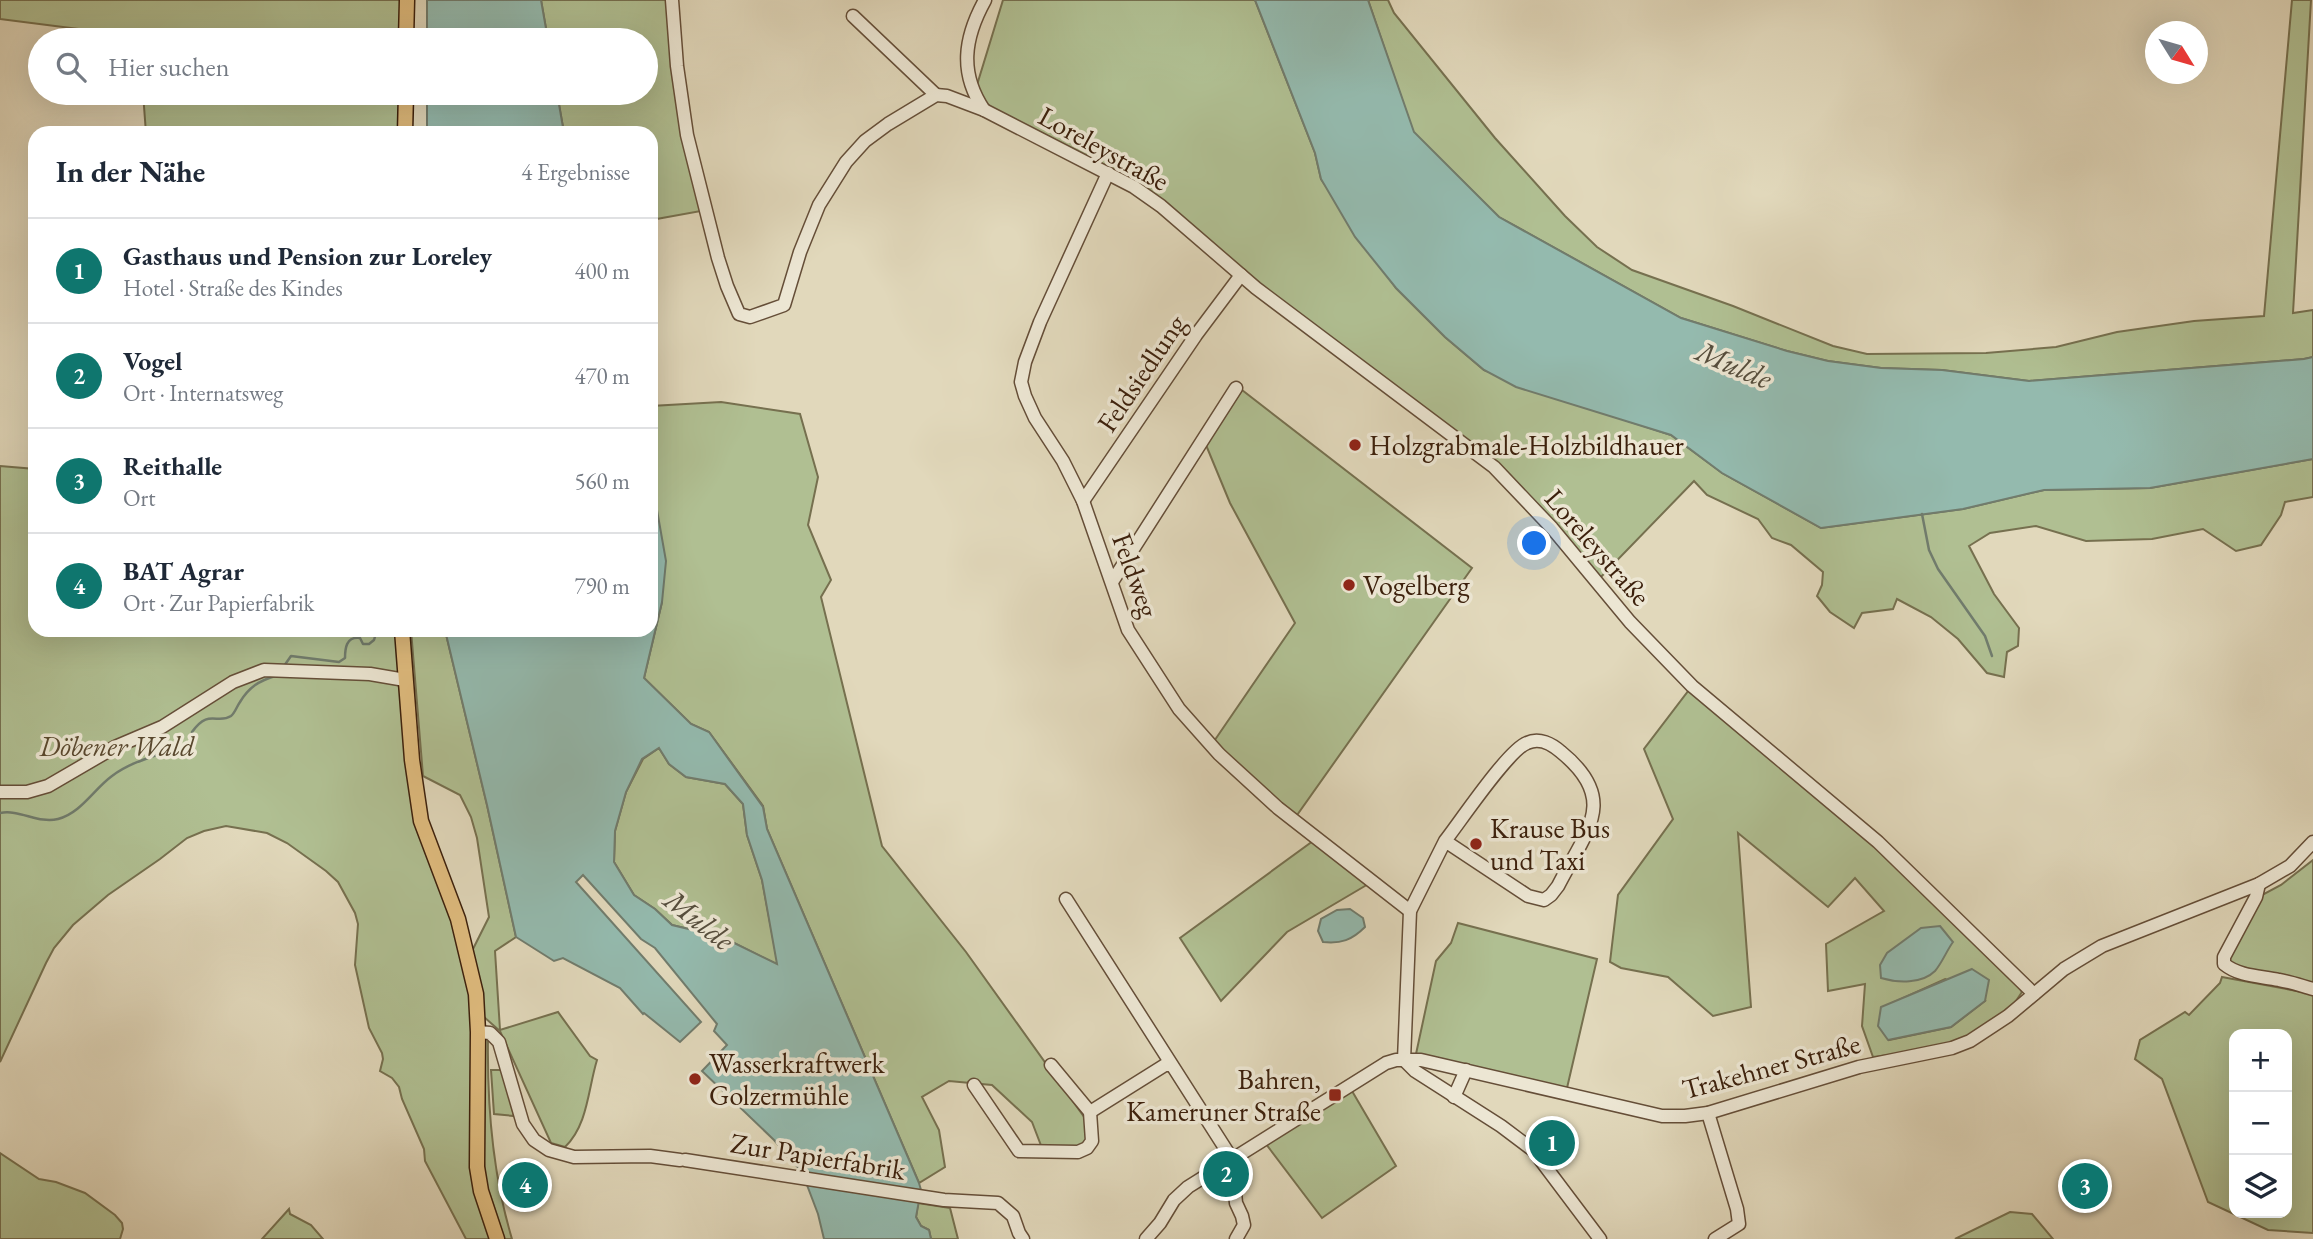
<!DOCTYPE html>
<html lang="de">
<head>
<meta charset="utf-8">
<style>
	body { margin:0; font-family:"EB Garamond",serif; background:#f2f2f3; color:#1f2937 }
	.controls { position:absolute; right:21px; bottom:21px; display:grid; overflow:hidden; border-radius:14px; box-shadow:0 7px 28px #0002 }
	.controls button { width:63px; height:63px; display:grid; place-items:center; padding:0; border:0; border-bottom:2px solid #e0e1e3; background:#fff; color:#1f2937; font:35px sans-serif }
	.compass { position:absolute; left:2145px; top:21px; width:63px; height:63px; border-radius:50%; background:#fff; box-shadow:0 7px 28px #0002; rotate:127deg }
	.you { position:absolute; left:1535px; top:544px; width:24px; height:24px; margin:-18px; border:5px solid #fff; border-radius:50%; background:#1a73e8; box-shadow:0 0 0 10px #1a73e833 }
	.badge { display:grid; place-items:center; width:46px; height:46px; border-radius:50%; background:#0f766e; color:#fff; font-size:23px; font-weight:700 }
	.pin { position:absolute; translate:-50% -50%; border:4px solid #fff; box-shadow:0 2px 7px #0006 }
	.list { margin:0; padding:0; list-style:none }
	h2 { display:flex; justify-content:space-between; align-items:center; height:91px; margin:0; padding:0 28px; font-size:30px }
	h2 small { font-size:23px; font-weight:400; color:#747a83 }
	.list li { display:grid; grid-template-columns:46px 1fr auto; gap:21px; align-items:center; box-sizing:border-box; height:105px; padding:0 28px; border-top:2px solid #e0e1e3 }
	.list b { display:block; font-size:26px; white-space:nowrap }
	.list p { margin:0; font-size:23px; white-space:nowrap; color:#747a83 }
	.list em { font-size:23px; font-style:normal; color:#747a83 }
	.icon { flex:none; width:38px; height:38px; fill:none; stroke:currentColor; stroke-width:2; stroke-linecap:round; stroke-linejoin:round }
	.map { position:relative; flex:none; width:2313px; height:1239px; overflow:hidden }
	.search { position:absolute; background:#fff; box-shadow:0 7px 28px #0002; left:28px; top:28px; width:630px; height:77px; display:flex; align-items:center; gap:18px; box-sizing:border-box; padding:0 24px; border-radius:38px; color:#747a83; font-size:26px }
	.panel { position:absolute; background:#fff; box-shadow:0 7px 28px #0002; left:28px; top:126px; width:630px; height:511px; border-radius:21px }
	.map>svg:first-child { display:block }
	.green { fill:#b0bf92; stroke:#76704f; stroke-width:2; fill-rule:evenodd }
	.water { fill:#94baae; stroke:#717c6d; stroke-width:2; fill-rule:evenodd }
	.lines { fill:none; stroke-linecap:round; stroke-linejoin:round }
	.stream { stroke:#717c6d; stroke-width:2.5 }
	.minor-casing { stroke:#654e38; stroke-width:15 }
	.major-casing { stroke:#3c200c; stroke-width:17 }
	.minor { stroke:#ece6d3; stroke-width:12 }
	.major { stroke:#e0bc7e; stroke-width:14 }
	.poi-dot { fill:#8f2418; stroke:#ece6d3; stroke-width:2.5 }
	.labels { text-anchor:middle; stroke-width:7; stroke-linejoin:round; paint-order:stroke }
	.street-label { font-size:28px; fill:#3c200c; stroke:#ece6d3 }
	.poi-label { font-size:28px; fill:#3c200c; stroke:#ece6d3; text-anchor:start }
	.park-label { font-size:28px; font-style:italic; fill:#59482e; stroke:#ece6d3 }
	.water-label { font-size:30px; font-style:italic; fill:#564e3d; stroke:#ece6d3 }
</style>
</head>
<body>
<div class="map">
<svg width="2313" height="1239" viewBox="0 0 2313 1239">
	<rect width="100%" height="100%" fill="#e1d8bb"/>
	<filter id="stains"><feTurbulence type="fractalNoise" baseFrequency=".00286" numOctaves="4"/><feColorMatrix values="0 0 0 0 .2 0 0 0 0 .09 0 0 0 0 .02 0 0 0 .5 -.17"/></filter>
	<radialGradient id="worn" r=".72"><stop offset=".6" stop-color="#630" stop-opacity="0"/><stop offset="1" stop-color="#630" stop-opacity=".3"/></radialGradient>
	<g class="green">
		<path d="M0 0H401V40H124L110 33 0 19Z"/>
		<path d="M541 0H666L701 211 651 220V133H564L557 93H646V40H548Z"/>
		<path d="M1003 0H1255L1315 153 1321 179 1396 288 1445 337 1484 370 1567 401 1671 435 1722 473 1821 528 1963 509 2044 490 2150 488 2313 459V497L2285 502 2281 515 2261 545 2236 551 2203 529 2152 539 2086 541 2036 526 1990 533 1969 546 1994 594 2019 628 2018 646 2007 652 2004 677 1987 673 1958 639 1931 617 1897 599 1893 609 1862 613 1854 628 1830 612 1817 596 1822 585 1823 572 1791 545 1772 538 1758 519 1707 495 1694 481 1597 581 1519 492 1119 175 973 98Z"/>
		<path d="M1368 0H1388L1394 13 1495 138 1565 216 1597 247 1632 270 1733 306 1833 346 1867 354 1986 353 2056 347 2117 332 2194 321 2264 316 2292 0H2311L2293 313 2313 310V357L2304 359 2029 381 1942 370 1881 368 1828 361 1787 351 1681 318 1499 217 1413 132Z"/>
		<path d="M143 93H400V133H146Z"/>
		<path d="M1242 390 1472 568 1290 825 1208 750 1295 623 1230 503 1206 445Z"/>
		<path d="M721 402 800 414 818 477 808 525 831 580 821 597 882 846 966 952 1087 1121 1088 1136 1085 1145 1074 1149 1042 1148 1032 1122 992 1085 949 1081 922 1097 939 1130 945 1167 919 1183 767 829 763 806 709 732 691 724 644 678 662 602 651 487V406Z"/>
		<path d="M0 466 35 469V630H396L408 761 453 920 471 995 473 1095 491 1239H466L425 1161 424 1149 402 1099 399 1087 392 1078 380 1071 383 1059 382 1053 369 1028 355 965 358 924 355 913 338 882 326 871 287 843 267 833 226 826 204 831 187 838 160 859 108 895 73 925 54 948 46 963 0 1062Z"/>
		<path d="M411 630H445L487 805 516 937 495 951 500 1030 558 1012 590 1056 597 1060C588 1089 588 1125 565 1147L551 1143 500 1031 484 1017 472 951 489 917 477 838 471 817 460 795 423 776Z"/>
		<path d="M1692 686 1911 874 2014 979 2022 992C1991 1043 1927 1050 1873 1057L1862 1026 1865 984 1828 991 1826 944 1884 911 1855 878 1828 907 1738 833 1751 1007 1713 1016 1668 977 1621 968 1610 962 1618 895 1673 819 1644 749ZM1945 979 1985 1001 1951 1027 1889 1040 1881 1008Z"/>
		<path d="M659 748 669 764 686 777 725 784 743 804 747 835 762 880 778 965 722 937 672 925 655 909 634 895 614 862 615 831 626 792 643 759Z"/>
		<path d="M1313 841 1370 883 1287 932 1221 1001 1180 938Z"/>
		<path d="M2313 860V985L2230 964 2228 955 2262 895 2281 885Z"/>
		<path d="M1458 923 1597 959 1567 1088 1416 1054 1436 961 1451 943Z"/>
		<path d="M2222 977 2313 994V1233L2268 1230 2208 1202 2162 1079 2135 1059 2140 1040 2185 1012 2189 1015 2220 983ZM2234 1034H2287V1213H2234Z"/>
		<path d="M483 1038H488C487 1106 492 1173 512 1239H499L485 1178 483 1144Z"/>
		<path d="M491 1070H503L514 1116 494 1114Z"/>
		<path d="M1352 1091 1396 1166 1322 1218 1266 1144Z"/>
		<path d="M0 1153 39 1179 56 1182 85 1193 115 1215 122 1223 123 1229 120 1239H0Z"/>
		<path d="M918 1203 950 1208 958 1239H931L929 1230 921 1226 916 1217Z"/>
		<path d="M289 1209 290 1214 311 1225 323 1239H262Z"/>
		<path d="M2010 1212 2032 1214 2053 1239H1955Z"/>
	</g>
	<g class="water">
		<path d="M427 0H541L548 40H427Z"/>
		<path d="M1255 0H1368L1414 132 1499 217 1681 318 1787 351 1828 361 1881 368 1942 370 2029 381 2304 359 2313 357V459L2150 488 2044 490 1963 509 1821 528 1722 473 1671 435 1516 387 1484 370 1445 337 1396 288 1355 237 1321 179 1315 153Z"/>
		<path d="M427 93H557L564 133H427Z"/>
		<path d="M651 476 666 561 662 602 644 678 691 724 709 732 763 807 767 829 919 1183 921 1190 916 1217 921 1226 929 1230 931 1239H824L818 1214 802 1172 774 1140 702 1071 727 1045 714 1031 717 1024 655 948 641 939 583 875 576 882 701 1022 680 1042 644 1013 643 1014 620 988 563 958 554 961 516 937 487 805 445 630H651ZM659 748 669 764 686 777 725 784 743 804 747 835 762 880 777 964 722 937 672 925 655 909 634 895 614 862 615 831 626 792 642 759Z"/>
		<path d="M1350 909 1363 918 1365 927C1352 940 1341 944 1323 942L1318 931 1321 919 1337 910Z"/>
		<path d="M1940 926 1953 942C1947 950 1942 963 1935 971 1922 984 1898 983 1881 978L1880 965 1887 953 1921 928Z"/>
		<path d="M1972 969 1989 980 1985 1001 1951 1027 1888 1040 1878 1026 1881 1007Z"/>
	</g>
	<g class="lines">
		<g class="stream">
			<path d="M1922 514 1929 550 1938 569 1985 636 1992 656"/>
			<path d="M383 630 397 634"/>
			<path d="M407 636 447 630"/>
			<path d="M284 666 291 656 339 662 345 658C345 649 346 636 360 638L363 644H369L374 640 377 630"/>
			<path d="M0 813C20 809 38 824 58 819 81 813 94 789 112 776 136 758 165 755 191 741L193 739 192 732C209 708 217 725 231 716 235 713 237 706 240 702 249 687 259 681 275 676"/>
		</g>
		<defs>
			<g id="minor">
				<path d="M672 0 677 66 687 135 718 258 727 286 739 314 750 317 784 305 800 252 819 205 846 162 865 141 888 124 936 95 947 96 984 110 1134 187 1161 206 1256 288 1494 467 1552 528 1630 622 1692 686 1878 842 2034 994"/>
				<path d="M853 16 936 95"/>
				<path d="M984 110C959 73 964 38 985 0"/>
				<path d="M1108 173 1040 322 1025 362 1021 382 1025 396 1035 418 1063 461 1083 501 1128 630 1179 709 1219 754 1278 808 1410 911"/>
				<path d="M1083 501 1196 335 1241 275"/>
				<path d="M1112 582 1236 388"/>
				<path d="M0 792H27L48 786 115 747 162 727 233 682 264 670 370 674 405 680"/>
				<path d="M2259 884 2256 897 2224 957V964C2240 977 2261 976 2279 980 2291 982 2302 986 2313 989"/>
				<path d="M1066 899 1232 1159 1236 1203 1242 1216 1244 1225 1236 1239"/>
				<path d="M478 1032 490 1033 499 1042 523 1124 534 1140 549 1150 574 1157 650 1156 680 1160"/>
				<path d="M1404 1060 1410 911 1445 841 1528 896 1544 900 1551 895 1558 886C1586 831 1620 800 1561 752 1552 744 1539 737 1527 743 1508 750 1460 822 1445 841"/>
				<path d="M1404 1060 1415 1071 1501 1126 1533 1150 1600 1239"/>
				<path d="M974 1085 1019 1151 1078 1152 1087 1148 1092 1141 1090 1112 1051 1065"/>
				<path d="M1454 1097 1466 1070"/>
				<path d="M1090 1112 1165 1065H1171"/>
				<path d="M1708 1113 1737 1209 1739 1224 1715 1239"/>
				<path d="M685 1160 944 1200 998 1203 1013 1216 1019 1233 1023 1239"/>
				<path d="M1146 1239 1160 1223 1174 1200 1188 1187 1386 1063 1396 1060H1421L1662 1116H1685L1708 1113 1859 1067 1952 1048 1970 1041 2008 1016 2064 969 2102 946 2259 884 2290 866 2313 842"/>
			</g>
			<g id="major">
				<path d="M406 40 407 0"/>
				<path d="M405 133 406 93"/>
				<path d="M402 630 412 760 421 821 458 919 476 994 478 1032 477 1167 481 1191 497 1239"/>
			</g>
		</defs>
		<use href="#minor" class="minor-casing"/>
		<use href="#major" class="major-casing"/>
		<use href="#minor" class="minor"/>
		<use href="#major" class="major"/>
	</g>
	<g class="poi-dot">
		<circle cx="1355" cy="445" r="7"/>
		<circle cx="1349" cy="585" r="7"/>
		<circle cx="1476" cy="844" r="7"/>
		<circle cx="695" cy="1079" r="7"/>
		<rect x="1328" y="1088" width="14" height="14" rx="3.5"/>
	</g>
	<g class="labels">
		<g class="street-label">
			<text transform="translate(1104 148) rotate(29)" y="10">Loreleystraße</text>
			<text transform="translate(1141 373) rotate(-56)" y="10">Feldsiedlung</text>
			<text transform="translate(1598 547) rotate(49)" y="10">Loreleystraße</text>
			<text transform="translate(1136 575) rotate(70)" y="10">Feldweg</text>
			<text transform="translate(1771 1066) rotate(-15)" y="10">Trakehner Straße</text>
			<text transform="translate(818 1156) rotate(9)" y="10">Zur Papierfabrik</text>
		</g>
		<g class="poi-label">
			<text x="1369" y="455">Holzgrabmale-Holzbildhauer</text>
			<text x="1363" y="595">Vogelberg</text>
			<text x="1490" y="838">Krause Bus<tspan x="1490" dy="32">und Taxi</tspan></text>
			<text x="709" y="1073">Wasserkraftwerk<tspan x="709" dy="32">Golzermühle</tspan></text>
			<text x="1321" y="1089" text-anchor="end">Bahren,<tspan x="1321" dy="32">Kameruner Straße</tspan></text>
		</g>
		<g class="park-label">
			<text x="117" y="756">Döbener Wald</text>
		</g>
		<g class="water-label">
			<text transform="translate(1734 365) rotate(23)" y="10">Mulde</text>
			<text transform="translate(699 920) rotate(38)" y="10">Mulde</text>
		</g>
	</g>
	<rect width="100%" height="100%" filter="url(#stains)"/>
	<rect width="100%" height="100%" fill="url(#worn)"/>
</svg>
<div class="controls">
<button>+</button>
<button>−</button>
<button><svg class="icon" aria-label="layers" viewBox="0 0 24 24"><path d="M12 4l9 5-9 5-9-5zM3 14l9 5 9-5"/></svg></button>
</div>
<svg class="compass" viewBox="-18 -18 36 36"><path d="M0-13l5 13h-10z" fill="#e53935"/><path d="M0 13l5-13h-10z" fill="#747a83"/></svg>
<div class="you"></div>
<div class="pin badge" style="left:1552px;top:1143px">1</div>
<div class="pin badge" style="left:1226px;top:1174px">2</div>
<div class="pin badge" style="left:2085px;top:1186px">3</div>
<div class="pin badge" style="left:525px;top:1185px">4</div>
<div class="search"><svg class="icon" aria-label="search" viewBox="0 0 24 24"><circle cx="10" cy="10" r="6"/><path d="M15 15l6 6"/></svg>Hier suchen</div>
<section class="panel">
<h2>In der Nähe<small>4 Ergebnisse</small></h2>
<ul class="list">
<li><span class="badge">1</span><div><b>Gasthaus und Pension zur Loreley</b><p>Hotel · Straße des Kindes</p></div><em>400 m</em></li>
<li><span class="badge">2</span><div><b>Vogel</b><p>Ort · Internatsweg</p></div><em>470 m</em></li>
<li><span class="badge">3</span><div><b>Reithalle</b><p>Ort</p></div><em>560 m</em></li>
<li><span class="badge">4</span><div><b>BAT Agrar</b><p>Ort · Zur Papierfabrik</p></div><em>790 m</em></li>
</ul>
</section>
</div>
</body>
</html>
